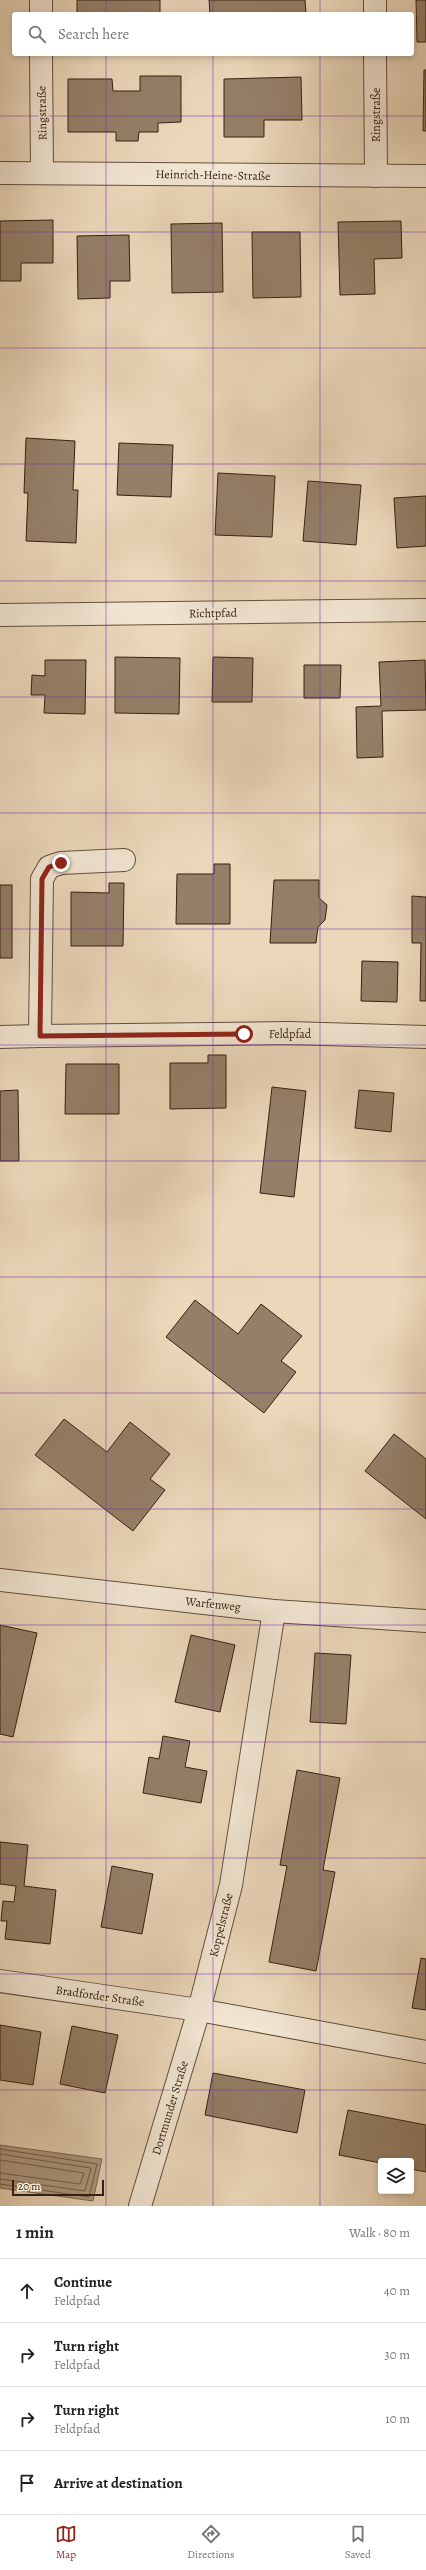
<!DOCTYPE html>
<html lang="en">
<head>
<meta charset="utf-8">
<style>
	body { margin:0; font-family:Alegreya,serif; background:#f6f6f6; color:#222 }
	.controls { position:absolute; right:12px; bottom:12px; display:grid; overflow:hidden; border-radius:4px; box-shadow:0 2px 6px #0003 }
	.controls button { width:36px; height:36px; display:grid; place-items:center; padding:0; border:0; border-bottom:1px solid #e0e0e0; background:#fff; color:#222; font:20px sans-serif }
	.scale { position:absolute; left:12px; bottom:10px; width:92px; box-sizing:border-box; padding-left:4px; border:2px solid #352111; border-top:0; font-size:11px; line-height:14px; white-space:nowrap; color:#352111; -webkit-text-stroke:3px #f2e6d3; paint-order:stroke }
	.stop { position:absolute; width:12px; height:12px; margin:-9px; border:3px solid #8f2418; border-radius:50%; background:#fff }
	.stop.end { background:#8f2418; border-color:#fff; box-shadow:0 1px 4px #0008 }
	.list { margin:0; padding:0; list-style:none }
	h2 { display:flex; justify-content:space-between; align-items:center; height:52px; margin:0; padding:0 16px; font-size:17px }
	h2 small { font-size:13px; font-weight:400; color:#767676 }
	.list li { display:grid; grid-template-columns:26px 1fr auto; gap:12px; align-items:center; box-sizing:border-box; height:64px; padding:0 16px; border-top:1px solid #e0e0e0 }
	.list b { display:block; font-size:15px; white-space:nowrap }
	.list p { margin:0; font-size:13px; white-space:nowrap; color:#767676 }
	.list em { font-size:13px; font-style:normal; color:#767676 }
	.icon { flex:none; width:22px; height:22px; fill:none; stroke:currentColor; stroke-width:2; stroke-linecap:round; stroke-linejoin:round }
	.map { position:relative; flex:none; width:426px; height:2206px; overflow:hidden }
	.search { position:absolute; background:#fff; box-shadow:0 2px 6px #0003; left:12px; right:12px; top:12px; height:44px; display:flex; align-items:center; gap:10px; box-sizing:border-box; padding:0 14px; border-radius:4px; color:#767676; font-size:15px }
	.sheet { height:308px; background:#fff }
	nav { display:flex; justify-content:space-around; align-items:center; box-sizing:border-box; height:56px; border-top:1px solid #e0e0e0; background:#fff; font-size:11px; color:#767676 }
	nav a { display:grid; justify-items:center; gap:2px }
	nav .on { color:#8f2418 }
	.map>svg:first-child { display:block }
	.water { fill:#ad9a81; stroke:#7d6a54 }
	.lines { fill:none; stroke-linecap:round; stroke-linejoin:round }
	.shore { stroke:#715e49; stroke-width:1 }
	.building { fill:#948069; stroke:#352111 }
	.minor-casing { stroke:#624f3c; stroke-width:24 }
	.minor { stroke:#f2e6d3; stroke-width:22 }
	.route { stroke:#8f2418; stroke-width:5 }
	.grid { fill:none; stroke:#7b2cbf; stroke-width:1; stroke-opacity:0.55 }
	.labels { text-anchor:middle; stroke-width:4; stroke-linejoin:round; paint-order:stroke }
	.street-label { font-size:12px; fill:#352111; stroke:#f2e6d3 }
</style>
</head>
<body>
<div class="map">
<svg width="426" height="2206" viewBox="0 0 426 2206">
	<rect width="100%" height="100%" fill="#ebd8bb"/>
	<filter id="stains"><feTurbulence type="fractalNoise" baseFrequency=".005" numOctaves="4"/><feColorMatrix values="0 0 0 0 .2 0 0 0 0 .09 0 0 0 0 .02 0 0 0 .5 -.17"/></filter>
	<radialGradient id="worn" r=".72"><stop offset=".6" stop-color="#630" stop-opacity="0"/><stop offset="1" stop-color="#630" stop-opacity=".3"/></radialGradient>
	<path class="water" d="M0 2145 102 2159 93 2201 0 2188Z"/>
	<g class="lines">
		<g class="shore">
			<path d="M0 2149 97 2164 89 2197 0 2184"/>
			<path d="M0 2154 91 2168 85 2191 0 2179"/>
			<path d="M0 2160 84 2173 80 2184 0 2173"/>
		</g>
	</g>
	<g class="building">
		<rect x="77" y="0" width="83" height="14"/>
		<path d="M209 0H305L306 14H210Z"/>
		<path d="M416 0H426V42H417Z"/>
		<path d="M424 70H426V131H423Z"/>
		<path d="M140 76H181V122L158 123V132H139L138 141H116V132H68V79H112L113 91H140Z"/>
		<path d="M301 77 302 120H264V137H224V79Z"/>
		<path d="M53 220V263H21V281H0V221Z"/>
		<path d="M401 221 402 258 374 259 375 294 340 295 338 222Z"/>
		<path d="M222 223 223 292 172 293 171 224Z"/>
		<path d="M252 232H300L301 297 253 298Z"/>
		<path d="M129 235 130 281H110V298L78 299 77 236Z"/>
		<path d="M26 438 75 441 73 490H78L76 543 26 541 28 493H24Z"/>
		<path d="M119 443 173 445 171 497 117 495Z"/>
		<path d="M218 473 275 476 272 537 215 535Z"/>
		<path d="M308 481 361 485 356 545 303 541Z"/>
		<path d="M426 496V546L397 548 394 498Z"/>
		<path d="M115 657 180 658 179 714 115 713Z"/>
		<path d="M213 657 253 658 252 702H212Z"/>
		<path d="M45 660H86L85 714 44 713 45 695H31L32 675 45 676Z"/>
		<path d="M425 660 426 710 382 711 383 757 357 758 356 707 381 706 379 662Z"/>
		<path d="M304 665H341L340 698H304Z"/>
		<path d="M214 864H230V924H176L177 874H214Z"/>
		<path d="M274 880H319V898L327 905 325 920 318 927 316 943H270Z"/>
		<path d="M109 883H124L123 946H71V892L109 893Z"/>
		<rect x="0" y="885" width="12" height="73"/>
		<path d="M412 896 426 897V1001H420L421 943H412Z"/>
		<path d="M362 961 398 962 397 1002 361 1001Z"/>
		<path d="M208 1055H226V1108L170 1109V1063H208Z"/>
		<path d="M66 1064H119V1114H65Z"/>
		<path d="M272 1087 306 1091 294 1197 260 1193Z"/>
		<path d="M18 1090 19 1161H0V1091Z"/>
		<path d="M359 1090 394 1093 391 1132 355 1128Z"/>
		<path d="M195 1300 238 1334 261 1304 302 1336 281 1361 296 1372 264 1413 166 1337Z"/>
		<path d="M64 1419 107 1452 130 1422 170 1454 150 1479 165 1490 133 1531 35 1455Z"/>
		<path d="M394 1434 426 1459V1519L365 1471Z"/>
		<path d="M0 1625 37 1633 13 1737 0 1734Z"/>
		<path d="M191 1635 235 1645 220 1712 175 1702Z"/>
		<path d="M315 1653 351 1655 346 1724 310 1722Z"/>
		<path d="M163 1736 190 1741 185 1767 207 1771 201 1803 143 1793 149 1757 159 1759Z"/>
		<path d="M297 1770 340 1778 323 1870 335 1872 316 1971 269 1962 287 1866 280 1865Z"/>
		<path d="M0 1842 28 1845 24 1886 56 1890 50 1944 5 1939 7 1921H1L3 1901 14 1902 16 1886 0 1884Z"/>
		<path d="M112 1866 153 1874 142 1934 101 1927Z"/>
		<path d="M421 1958 426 1959V2010L412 2008Z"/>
		<path d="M0 2025 41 2032 33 2085 0 2080Z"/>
		<path d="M72 2026 118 2035 105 2093 60 2084Z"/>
		<path d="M213 2073 305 2090 297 2133 205 2115Z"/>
		<path d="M348 2110 426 2125V2172L411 2169V2161H381V2163L339 2155Z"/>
	</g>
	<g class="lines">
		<defs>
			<g id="minor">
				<path d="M41 0V14"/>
				<path d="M375 0V14"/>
				<path d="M41 54 42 173"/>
				<path d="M375 54 376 176"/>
				<path d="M0 173 426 176"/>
				<path d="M0 615 426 610"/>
				<path d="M124 860 61 863 49 867 42 879 40 1036 289 1033 426 1037"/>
				<path d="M0 1037 40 1036"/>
				<path d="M0 1580 274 1611 426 1621"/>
				<path d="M0 1981 199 2010 426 2052"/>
				<path d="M140 2206 199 2010 231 1885 274 1611"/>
			</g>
		</defs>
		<use href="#minor" class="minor-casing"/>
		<use href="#minor" class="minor"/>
	</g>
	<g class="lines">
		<path class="route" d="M61 863 49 867 42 879 40 1036 244 1034"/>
	</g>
	<path class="grid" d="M106 0V14M213 0V14M320 0V14M106 54V2206M213 54V2206M320 54V2206M0 116H426M0 232H426M0 348H426M0 464H426M0 581H426M0 697H426M0 813H426M0 929H426M0 1045H426M0 1161H426M0 1277H426M0 1393H426M0 1509H426M0 1625H426M0 1742H426M0 1858H426M0 1974H426M0 2090H426"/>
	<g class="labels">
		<g class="street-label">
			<text transform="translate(42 113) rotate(-91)" y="4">Ringstraße</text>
			<text transform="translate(376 115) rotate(-90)" y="4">Ringstraße</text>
			<text transform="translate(213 175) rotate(1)" y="4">Heinrich-Heine-Straße</text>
			<text transform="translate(213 613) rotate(-1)" y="4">Richtpfad</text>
			<text x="290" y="1038">Feldpfad</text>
			<text transform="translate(213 1604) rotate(6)" y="4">Warfenweg</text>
			<text transform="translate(221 1925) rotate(-76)" y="4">Koppelstraße</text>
			<text transform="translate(100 1996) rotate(8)" y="4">Bradforder Straße</text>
			<text transform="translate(170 2108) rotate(-73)" y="4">Dortmunder Straße</text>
		</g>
	</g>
	<rect width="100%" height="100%" filter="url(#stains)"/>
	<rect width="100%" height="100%" fill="url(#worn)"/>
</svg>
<div class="controls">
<button><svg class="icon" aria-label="layers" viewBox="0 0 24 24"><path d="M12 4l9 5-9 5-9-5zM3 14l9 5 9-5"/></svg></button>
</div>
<div class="scale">20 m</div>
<div class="stop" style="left:244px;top:1034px"></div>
<div class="stop end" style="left:61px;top:863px"></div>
<div class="search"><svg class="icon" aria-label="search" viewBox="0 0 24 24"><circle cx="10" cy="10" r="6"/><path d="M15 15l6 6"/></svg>Search here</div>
</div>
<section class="sheet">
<h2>1 min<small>Walk · 80 m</small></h2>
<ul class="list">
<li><svg class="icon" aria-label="ahead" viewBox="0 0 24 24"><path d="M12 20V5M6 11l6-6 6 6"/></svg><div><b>Continue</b><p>Feldpfad</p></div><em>40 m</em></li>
<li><svg class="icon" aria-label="right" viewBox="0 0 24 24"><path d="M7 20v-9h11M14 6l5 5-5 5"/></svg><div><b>Turn right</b><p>Feldpfad</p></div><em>30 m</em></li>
<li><svg class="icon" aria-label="right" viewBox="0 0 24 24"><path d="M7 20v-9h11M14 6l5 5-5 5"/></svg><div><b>Turn right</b><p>Feldpfad</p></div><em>10 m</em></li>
<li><svg class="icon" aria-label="arrive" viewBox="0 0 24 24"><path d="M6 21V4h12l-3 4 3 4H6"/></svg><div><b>Arrive at destination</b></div></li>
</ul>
</section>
<nav>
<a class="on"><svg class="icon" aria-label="map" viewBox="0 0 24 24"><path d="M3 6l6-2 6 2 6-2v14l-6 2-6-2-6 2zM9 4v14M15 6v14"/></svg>Map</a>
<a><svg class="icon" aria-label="directions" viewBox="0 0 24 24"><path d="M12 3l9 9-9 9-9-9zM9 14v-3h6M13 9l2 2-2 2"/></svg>Directions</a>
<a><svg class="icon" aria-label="saved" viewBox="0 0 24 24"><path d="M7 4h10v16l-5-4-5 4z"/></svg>Saved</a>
</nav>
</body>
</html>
